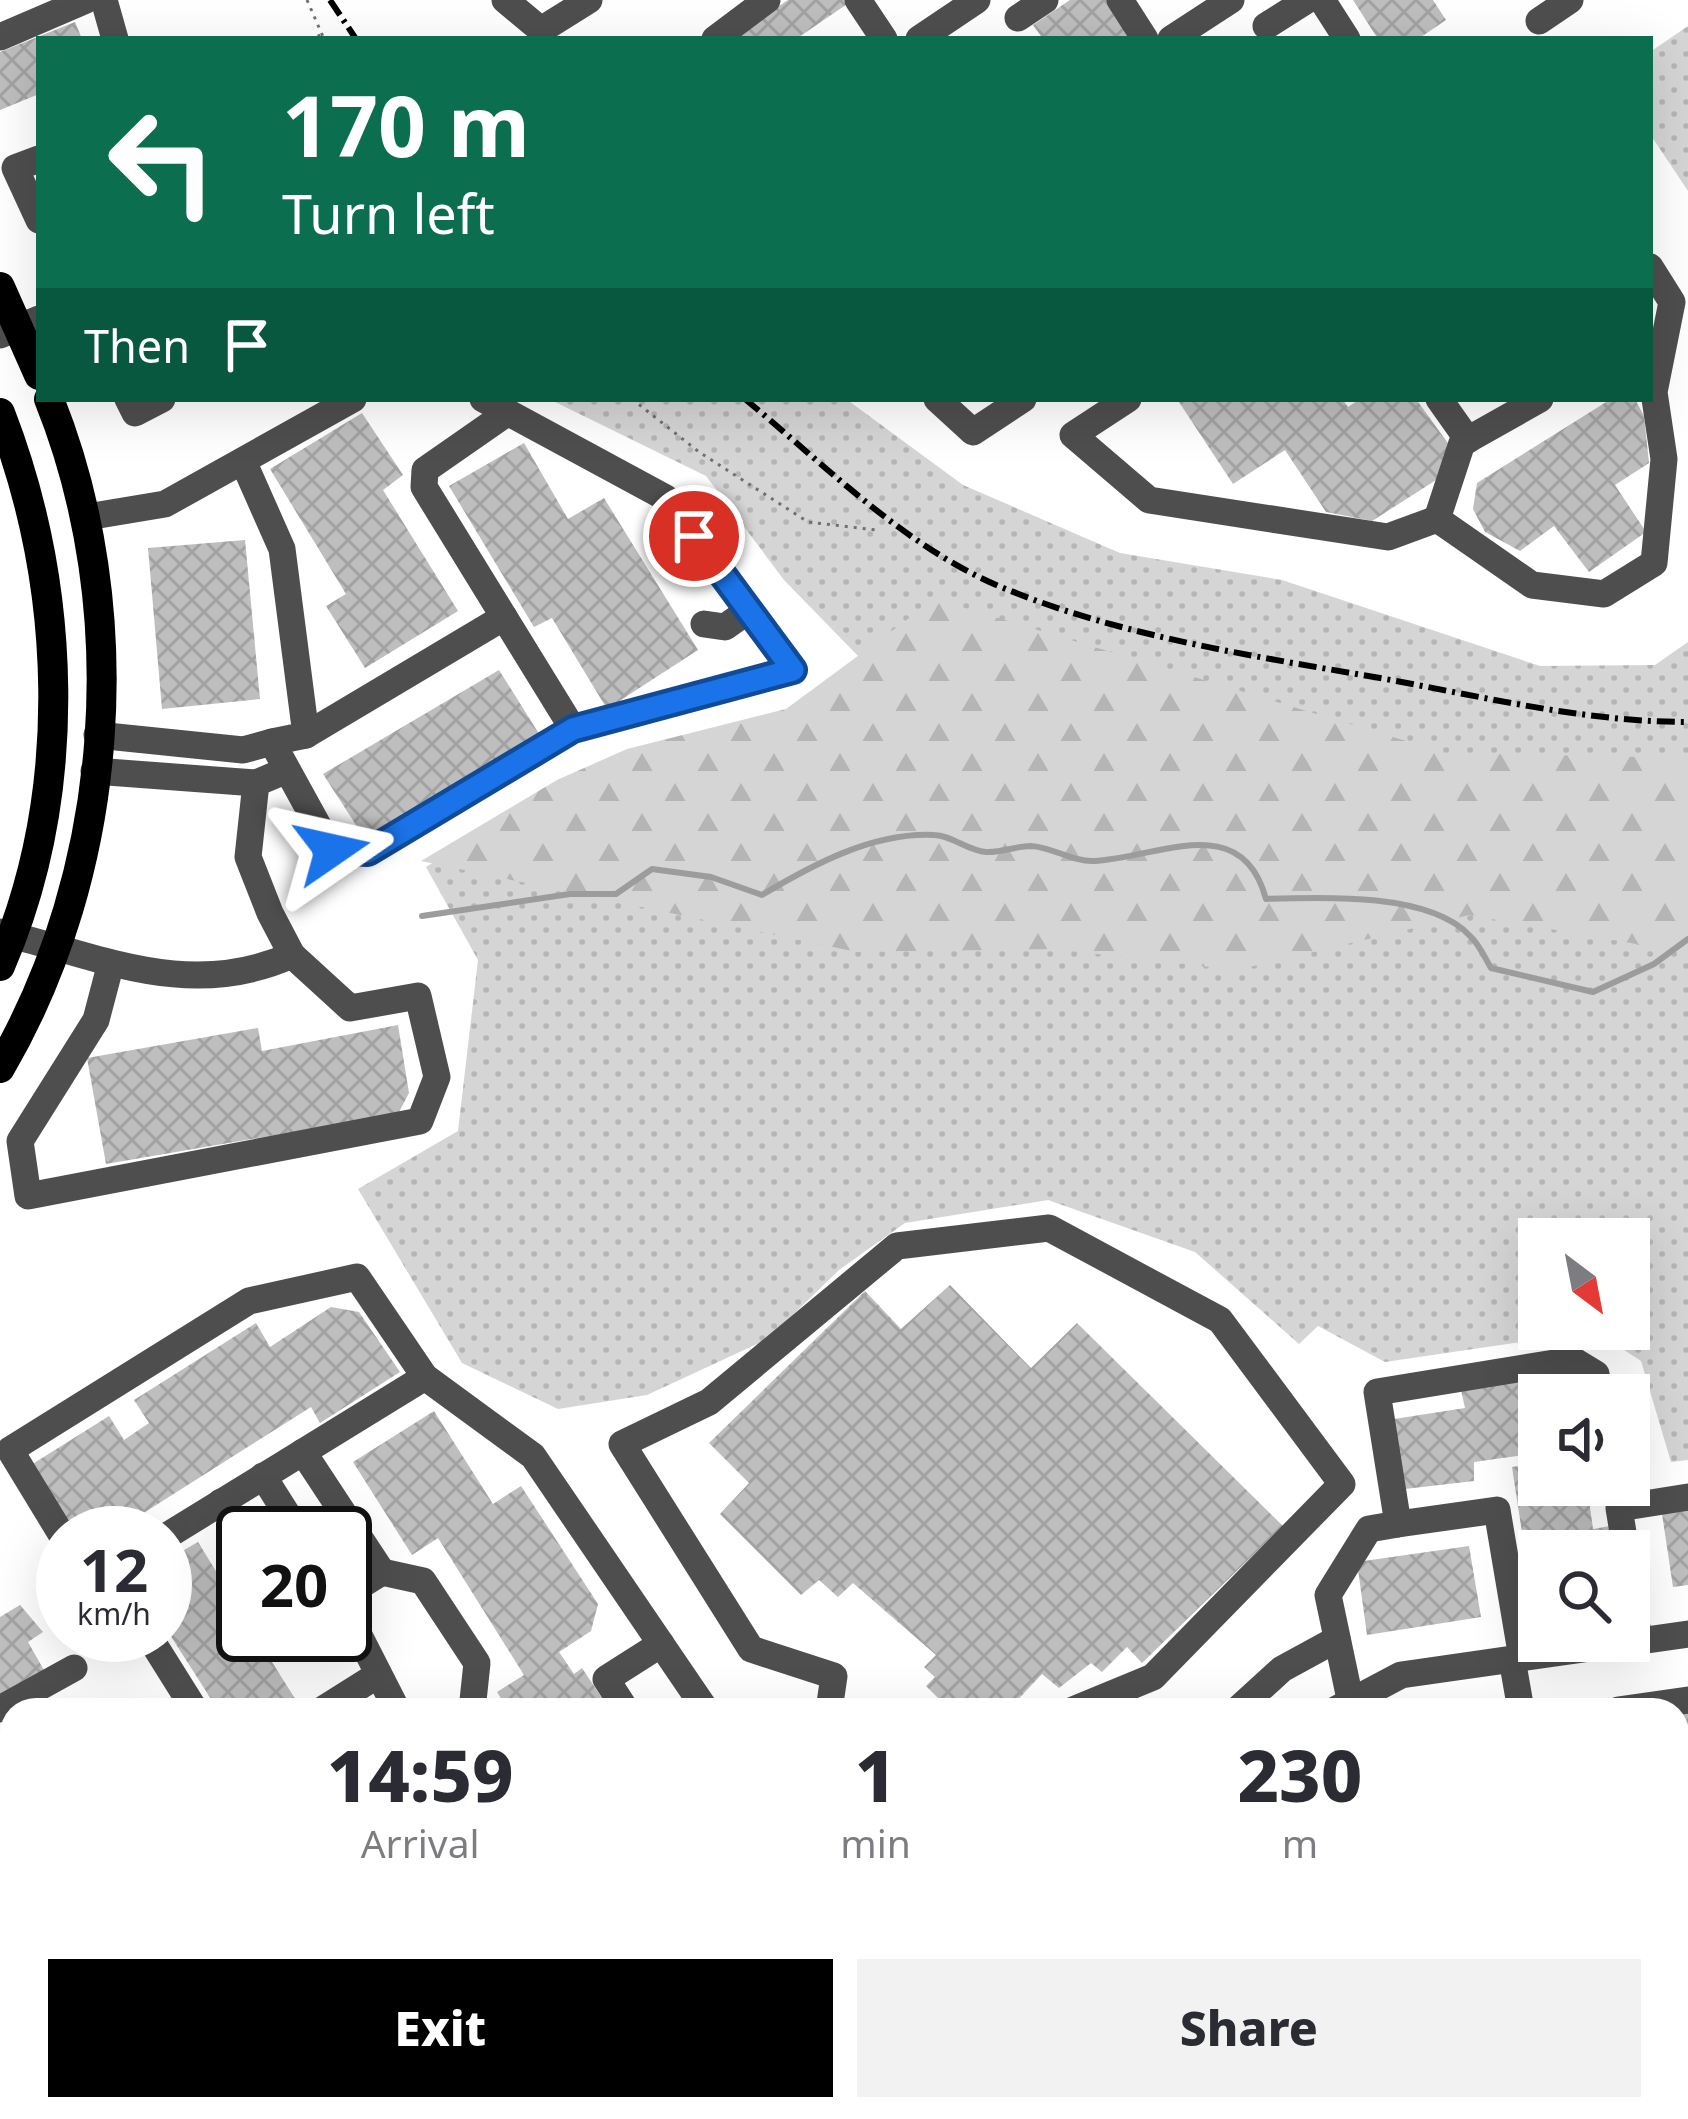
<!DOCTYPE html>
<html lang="en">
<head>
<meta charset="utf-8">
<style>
	body { margin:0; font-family:"Noto Sans",sans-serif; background:#f2f2f3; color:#2b2b33; height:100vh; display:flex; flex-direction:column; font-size:45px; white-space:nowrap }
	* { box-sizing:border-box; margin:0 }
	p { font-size:39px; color:#7c7c81 }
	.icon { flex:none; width:66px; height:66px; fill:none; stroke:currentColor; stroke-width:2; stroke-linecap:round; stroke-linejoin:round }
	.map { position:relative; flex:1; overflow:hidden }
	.sheet { position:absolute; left:0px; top:1698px; width:1689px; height:423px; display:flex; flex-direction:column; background:#fff; border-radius:36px 36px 0 0; box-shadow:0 12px 48px #0002 }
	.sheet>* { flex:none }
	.top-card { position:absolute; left:36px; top:36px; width:1617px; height:366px; border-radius:0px; box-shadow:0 12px 48px #0002; background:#0b6e4f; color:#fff; overflow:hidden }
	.needle { width:78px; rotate:148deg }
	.fabs { position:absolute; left:1518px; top:1218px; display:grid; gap:24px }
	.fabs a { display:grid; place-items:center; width:132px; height:132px; border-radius:0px; background:#fff; box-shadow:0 12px 48px #0002; font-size:60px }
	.speed { position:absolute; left:36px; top:1506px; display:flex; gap:24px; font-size:60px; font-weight:700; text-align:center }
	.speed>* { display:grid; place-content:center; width:156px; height:156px; border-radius:50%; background:#fff; box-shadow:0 12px 48px #0002; line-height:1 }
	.speed small { font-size:30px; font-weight:400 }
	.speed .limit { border:6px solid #111; border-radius:18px; background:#fff; color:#111 }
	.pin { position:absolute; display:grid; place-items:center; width:102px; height:102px; color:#fff; margin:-51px; border:6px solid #fff; border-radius:50%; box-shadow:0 3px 12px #0007 }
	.me { position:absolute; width:132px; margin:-66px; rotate:79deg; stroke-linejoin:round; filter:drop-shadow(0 0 9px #0008) }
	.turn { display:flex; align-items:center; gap:42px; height:252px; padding:0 48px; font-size:54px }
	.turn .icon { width:156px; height:156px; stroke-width:2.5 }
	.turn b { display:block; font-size:84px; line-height:102px }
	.then { display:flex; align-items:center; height:114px; padding:0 48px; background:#0003; gap:24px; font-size:45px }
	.eta { display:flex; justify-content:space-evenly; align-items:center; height:204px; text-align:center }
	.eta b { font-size:72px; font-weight:800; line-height:84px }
	.action { display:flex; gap:24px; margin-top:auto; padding:24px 48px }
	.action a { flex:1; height:138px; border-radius:0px; background:#000; color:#fff; font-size:48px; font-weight:800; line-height:138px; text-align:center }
	.action a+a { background:#f2f2f3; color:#2b2b33 }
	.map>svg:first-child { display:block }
	.grass { fill:url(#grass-dots); fill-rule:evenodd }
	.forest { fill:url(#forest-firs) }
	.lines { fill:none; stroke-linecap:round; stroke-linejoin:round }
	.stream { stroke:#9c9c9c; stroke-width:6 }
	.building { fill:url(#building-cross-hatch) }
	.path { stroke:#707070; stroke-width:3; stroke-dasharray:3 6; stroke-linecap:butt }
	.minor { stroke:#4e4e4e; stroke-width:27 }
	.major { stroke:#000; stroke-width:30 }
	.rail { stroke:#000; stroke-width:6; stroke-dasharray:18 6 3 6; stroke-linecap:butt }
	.route-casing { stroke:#114b97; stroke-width:30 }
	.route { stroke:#1a73e8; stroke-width:21 }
</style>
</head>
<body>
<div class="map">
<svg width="1688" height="2119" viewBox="0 0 1688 2119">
	<defs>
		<pattern id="grass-dots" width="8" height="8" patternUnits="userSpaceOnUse" patternTransform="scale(3)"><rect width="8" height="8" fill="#d5d5d5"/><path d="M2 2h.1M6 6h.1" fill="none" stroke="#b5b5b5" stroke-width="1.8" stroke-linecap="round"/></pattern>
		<pattern id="forest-firs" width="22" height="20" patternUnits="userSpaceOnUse" patternTransform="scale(3)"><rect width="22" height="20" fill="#d5d5d5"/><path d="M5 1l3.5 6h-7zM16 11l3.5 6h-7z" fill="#b5b5b5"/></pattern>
		<pattern id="building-cross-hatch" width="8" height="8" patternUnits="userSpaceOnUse" patternTransform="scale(3)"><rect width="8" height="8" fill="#bebebe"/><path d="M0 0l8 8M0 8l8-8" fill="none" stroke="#a2a2a2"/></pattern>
	</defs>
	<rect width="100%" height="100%" fill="#fff"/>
	<g class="grass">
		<path d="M1688,26V191L1650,134V52Z"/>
		<path d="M549,399H846L963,485L1120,553L1282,580L1540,666L1655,665L1688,642V1460L1671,1462L1641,1361L1595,1331L1385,1362L1318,1326L1299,1344L1195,1252L1048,1200L905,1223L839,1270L768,1339L647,1395L558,1409L462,1363L358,1189L458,1131L478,960L426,867L555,788L784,715L860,658L784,580L706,476ZM1539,1239H1629V1329H1539Z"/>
	</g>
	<path class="forest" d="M935,599L1446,753L1688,758V953L1469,915L1237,970L1054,949L857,952L421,861L557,780L627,749L786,709Z"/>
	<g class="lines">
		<path class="stream" d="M422,916L570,894H616L652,869L711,877L762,895C812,865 873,832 934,835C951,835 968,851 986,852C1001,853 1016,846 1031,846C1052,847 1073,862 1094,861C1157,858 1242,809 1266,899C1321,897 1430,892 1470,936C1479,944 1485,958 1491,968L1593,992L1654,964L1688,939"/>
	</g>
	<g class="building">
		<path d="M788,0H853L796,39H730Z"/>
		<path d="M1070,0H1107L1132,39H1043L1033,25Z"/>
		<path d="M1353,0H1433L1446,20L1418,39H1378Z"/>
		<path d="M75,22L82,39H39V94L0,110V52Z"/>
		<path d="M1177,399H1342L1348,407L1360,399H1416L1450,446L1447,473L1372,521L1326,512L1285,450L1233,484Z"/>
		<path d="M1611,399H1635L1644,416L1649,463L1615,485L1646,532L1589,572L1554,526L1520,551L1485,532L1473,509L1477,483Z"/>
		<path d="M362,413L403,475L383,490L458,611L365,668L326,606L346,594L270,469Z"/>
		<path d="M524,443L568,519L604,498L698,650L607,709L552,618L534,627L449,486Z"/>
		<path d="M245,540L260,699L162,709L148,548Z"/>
		<path d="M499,670L541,737L367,842L323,774Z"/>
		<path d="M398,1025L409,1093L398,1114L106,1164L87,1058L258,1028L262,1051Z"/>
		<path d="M950,1285L1031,1368L1077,1323L1283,1526L1142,1663L1127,1647L1102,1672L1091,1663L1059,1688L1042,1674L1008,1710H950L926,1686L935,1677L924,1667L936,1655L853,1583L838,1597L819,1580L801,1595L720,1514L749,1483L709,1443L865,1291L901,1329Z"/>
		<path d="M331,1307L359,1312L400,1372L320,1423L311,1407L112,1533H74L31,1465L109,1416L124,1440L149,1423L134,1400L256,1323L270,1347Z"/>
		<path d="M1533,1379L1539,1453L1474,1462V1481L1405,1489L1394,1419L1465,1408L1461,1390Z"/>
		<path d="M434,1411L493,1504L521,1486L598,1604L591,1631L559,1652L574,1674L582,1668L610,1710H508L497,1692L524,1675L438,1538L412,1555L353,1462Z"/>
		<path d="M1539,1463V1485H1587L1593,1529L1610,1526L1614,1551H1543L1541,1537L1523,1539L1512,1467Z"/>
		<path d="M1688,1510V1585L1673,1587L1662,1514Z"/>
		<path d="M198,1542L243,1615V1635H255L299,1705L290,1710H218L165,1627V1561Z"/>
		<path d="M1469,1546L1481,1617L1367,1635L1357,1562Z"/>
		<path d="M20,1605L43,1632L28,1642L45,1672L0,1697V1617Z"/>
		<path d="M1688,1708V1781L1677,1782V1710Z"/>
		<path d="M157,2109H226L228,2113L217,2119H163Z"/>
		<path d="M303,2109H372L378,2119H310Z"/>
		<path d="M442,2109H553L537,2119H448Z"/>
		<path d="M804,2109H1018L1015,2119H801Z"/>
		<path d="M1072,2109H1228L1225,2119H1069Z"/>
		<path d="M1395,2109H1567L1566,2119H1396Z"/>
	</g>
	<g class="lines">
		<g class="path">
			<path d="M307,0L324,39"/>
			<path d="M309,39L321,35"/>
			<path d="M632,399L699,452L808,522L876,530"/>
		</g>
		<g class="minor">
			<path d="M104,0L115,39"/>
			<path d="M505,0L541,30L589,0"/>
			<path d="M858,0L884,39"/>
			<path d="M1120,0L1145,39"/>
			<path d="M1322,0L1347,39"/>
			<path d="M1018,18L1045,0"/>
			<path d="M1539,21L1570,0"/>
			<path d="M1266,26L1307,0"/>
			<path d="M0,37L86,0"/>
			<path d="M715,39L767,0"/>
			<path d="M919,39L977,0"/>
			<path d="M1171,39L1231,0"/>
			<path d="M39,159L15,168L39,220"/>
			<path d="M0,335L39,319"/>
			<path d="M128,399L135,413L162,399"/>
			<path d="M483,399L666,498L793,670L573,729L424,487L425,470L504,415"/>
			<path d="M937,399L973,432L1023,399"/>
			<path d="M1128,399L1073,435L1149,500L1388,537L1437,519L1532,585L1604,594L1654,563L1664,459L1654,392L1672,302L1650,267"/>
			<path d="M1439,399L1468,440"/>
			<path d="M243,461L282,549L306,735L272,742L332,851L368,852L573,729"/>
			<path d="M87,517L165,504L353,399"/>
			<path d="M1437,519L1462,443L1540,399"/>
			<path d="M704,624L725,627L749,610"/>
			<path d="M97,735L243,750L272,742"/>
			<path d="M306,735L504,617"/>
			<path d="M94,771L256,783"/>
			<path d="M0,932C101,957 190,1001 292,955"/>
			<path d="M111,963L96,1020L20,1141L28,1196L420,1121L437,1077L418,996L350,1008L292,955L270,913L248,857L256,783L287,770"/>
			<path d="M1557,1362L1562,1395"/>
			<path d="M303,1452L382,1572L345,1595"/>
			<path d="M263,1476L299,1533"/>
			<path d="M221,1502L243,1538"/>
			<path d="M63,1537L10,1450L249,1301L357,1277L425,1377L533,1456L706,1710"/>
			<path d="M165,1537L425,1377"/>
			<path d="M1626,1551L1619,1508L1688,1497"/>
			<path d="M382,1572L423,1581L477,1663L472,1710"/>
			<path d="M1629,1573L1639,1641"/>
			<path d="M345,1608L397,1710"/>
			<path d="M148,1635L195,1710"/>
			<path d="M1522,1658L1497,1510L1398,1524L1377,1392L1573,1360L1596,1374L1600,1395"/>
			<path d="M1512,1659L1521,1710"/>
			<path d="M1350,1699L1328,1595L1369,1529L1398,1524"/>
			<path d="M0,1709L74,1668"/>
			<path d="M322,1710L376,1676"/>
			<path d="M626,1710L606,1679L661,1644"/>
			<path d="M829,1710L834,1676L751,1649L622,1444L709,1402L897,1246L1049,1228L1220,1320L1342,1484L1153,1677L1073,1710"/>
			<path d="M1237,1710L1282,1669L1337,1639"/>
			<path d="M1335,1710L1401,1675L1688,1634"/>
			<path d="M1618,1710L1688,1700"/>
			<path d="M1677,1801H1688"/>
			<path d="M0,1831L9,1843L0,1849"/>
			<path d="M0,1933L12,1943"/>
			<path d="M1677,2058L1685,1953"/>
			<path d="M145,2109L151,2119"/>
			<path d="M272,2109L278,2119"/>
			<path d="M402,2109L409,2119"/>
			<path d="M645,2109L652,2119"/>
			<path d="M765,2109L770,2119"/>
			<path d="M1673,2109L1675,2119"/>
			<path d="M1368,2119L1372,2109"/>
			<path d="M1612,2119L1613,2109"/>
		</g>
		<g class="major">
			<path d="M0,287L39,375"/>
			<path d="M0,413C67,586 75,793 0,966"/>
			<path d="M0,1068C115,871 134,610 49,399"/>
			<path d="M1677,1951L1688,1954"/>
			<path d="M610,2119L623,2109"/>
		</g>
		<g class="rail">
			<path d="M330,0L356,39"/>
			<path d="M745,399C825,465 905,547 1001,587C1124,638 1261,657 1391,680C1488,698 1588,722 1688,722"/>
		</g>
	</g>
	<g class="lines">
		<g class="route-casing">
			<path id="route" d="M332,850L368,852L573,729L793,670L694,536"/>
		</g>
		<use href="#route" class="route"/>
	</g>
</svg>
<div class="fabs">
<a><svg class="needle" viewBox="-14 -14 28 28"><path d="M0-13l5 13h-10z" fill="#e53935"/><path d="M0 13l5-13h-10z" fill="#7c7c81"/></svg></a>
<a><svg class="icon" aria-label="sound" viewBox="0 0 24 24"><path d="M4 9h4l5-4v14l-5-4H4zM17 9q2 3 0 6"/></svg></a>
<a><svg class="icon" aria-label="search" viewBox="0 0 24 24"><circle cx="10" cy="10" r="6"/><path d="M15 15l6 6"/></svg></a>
</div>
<div class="speed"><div>12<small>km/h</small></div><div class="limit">20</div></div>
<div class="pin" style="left:694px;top:536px;background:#d93025"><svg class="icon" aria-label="arrive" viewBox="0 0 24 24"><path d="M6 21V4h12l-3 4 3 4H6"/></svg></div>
<svg class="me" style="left:332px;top:850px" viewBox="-20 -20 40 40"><path d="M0-17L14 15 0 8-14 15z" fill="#1a73e8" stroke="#fff" stroke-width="4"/></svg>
<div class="top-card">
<div class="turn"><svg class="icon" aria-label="left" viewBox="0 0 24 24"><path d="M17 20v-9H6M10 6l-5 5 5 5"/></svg><div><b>170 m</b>Turn left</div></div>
<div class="then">Then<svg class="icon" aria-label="arrive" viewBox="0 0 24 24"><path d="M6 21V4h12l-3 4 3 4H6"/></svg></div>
</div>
<section class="sheet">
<div class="eta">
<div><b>14:59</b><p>Arrival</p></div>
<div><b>1</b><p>min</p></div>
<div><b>230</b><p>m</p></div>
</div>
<div class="action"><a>Exit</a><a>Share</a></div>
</section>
</div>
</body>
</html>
